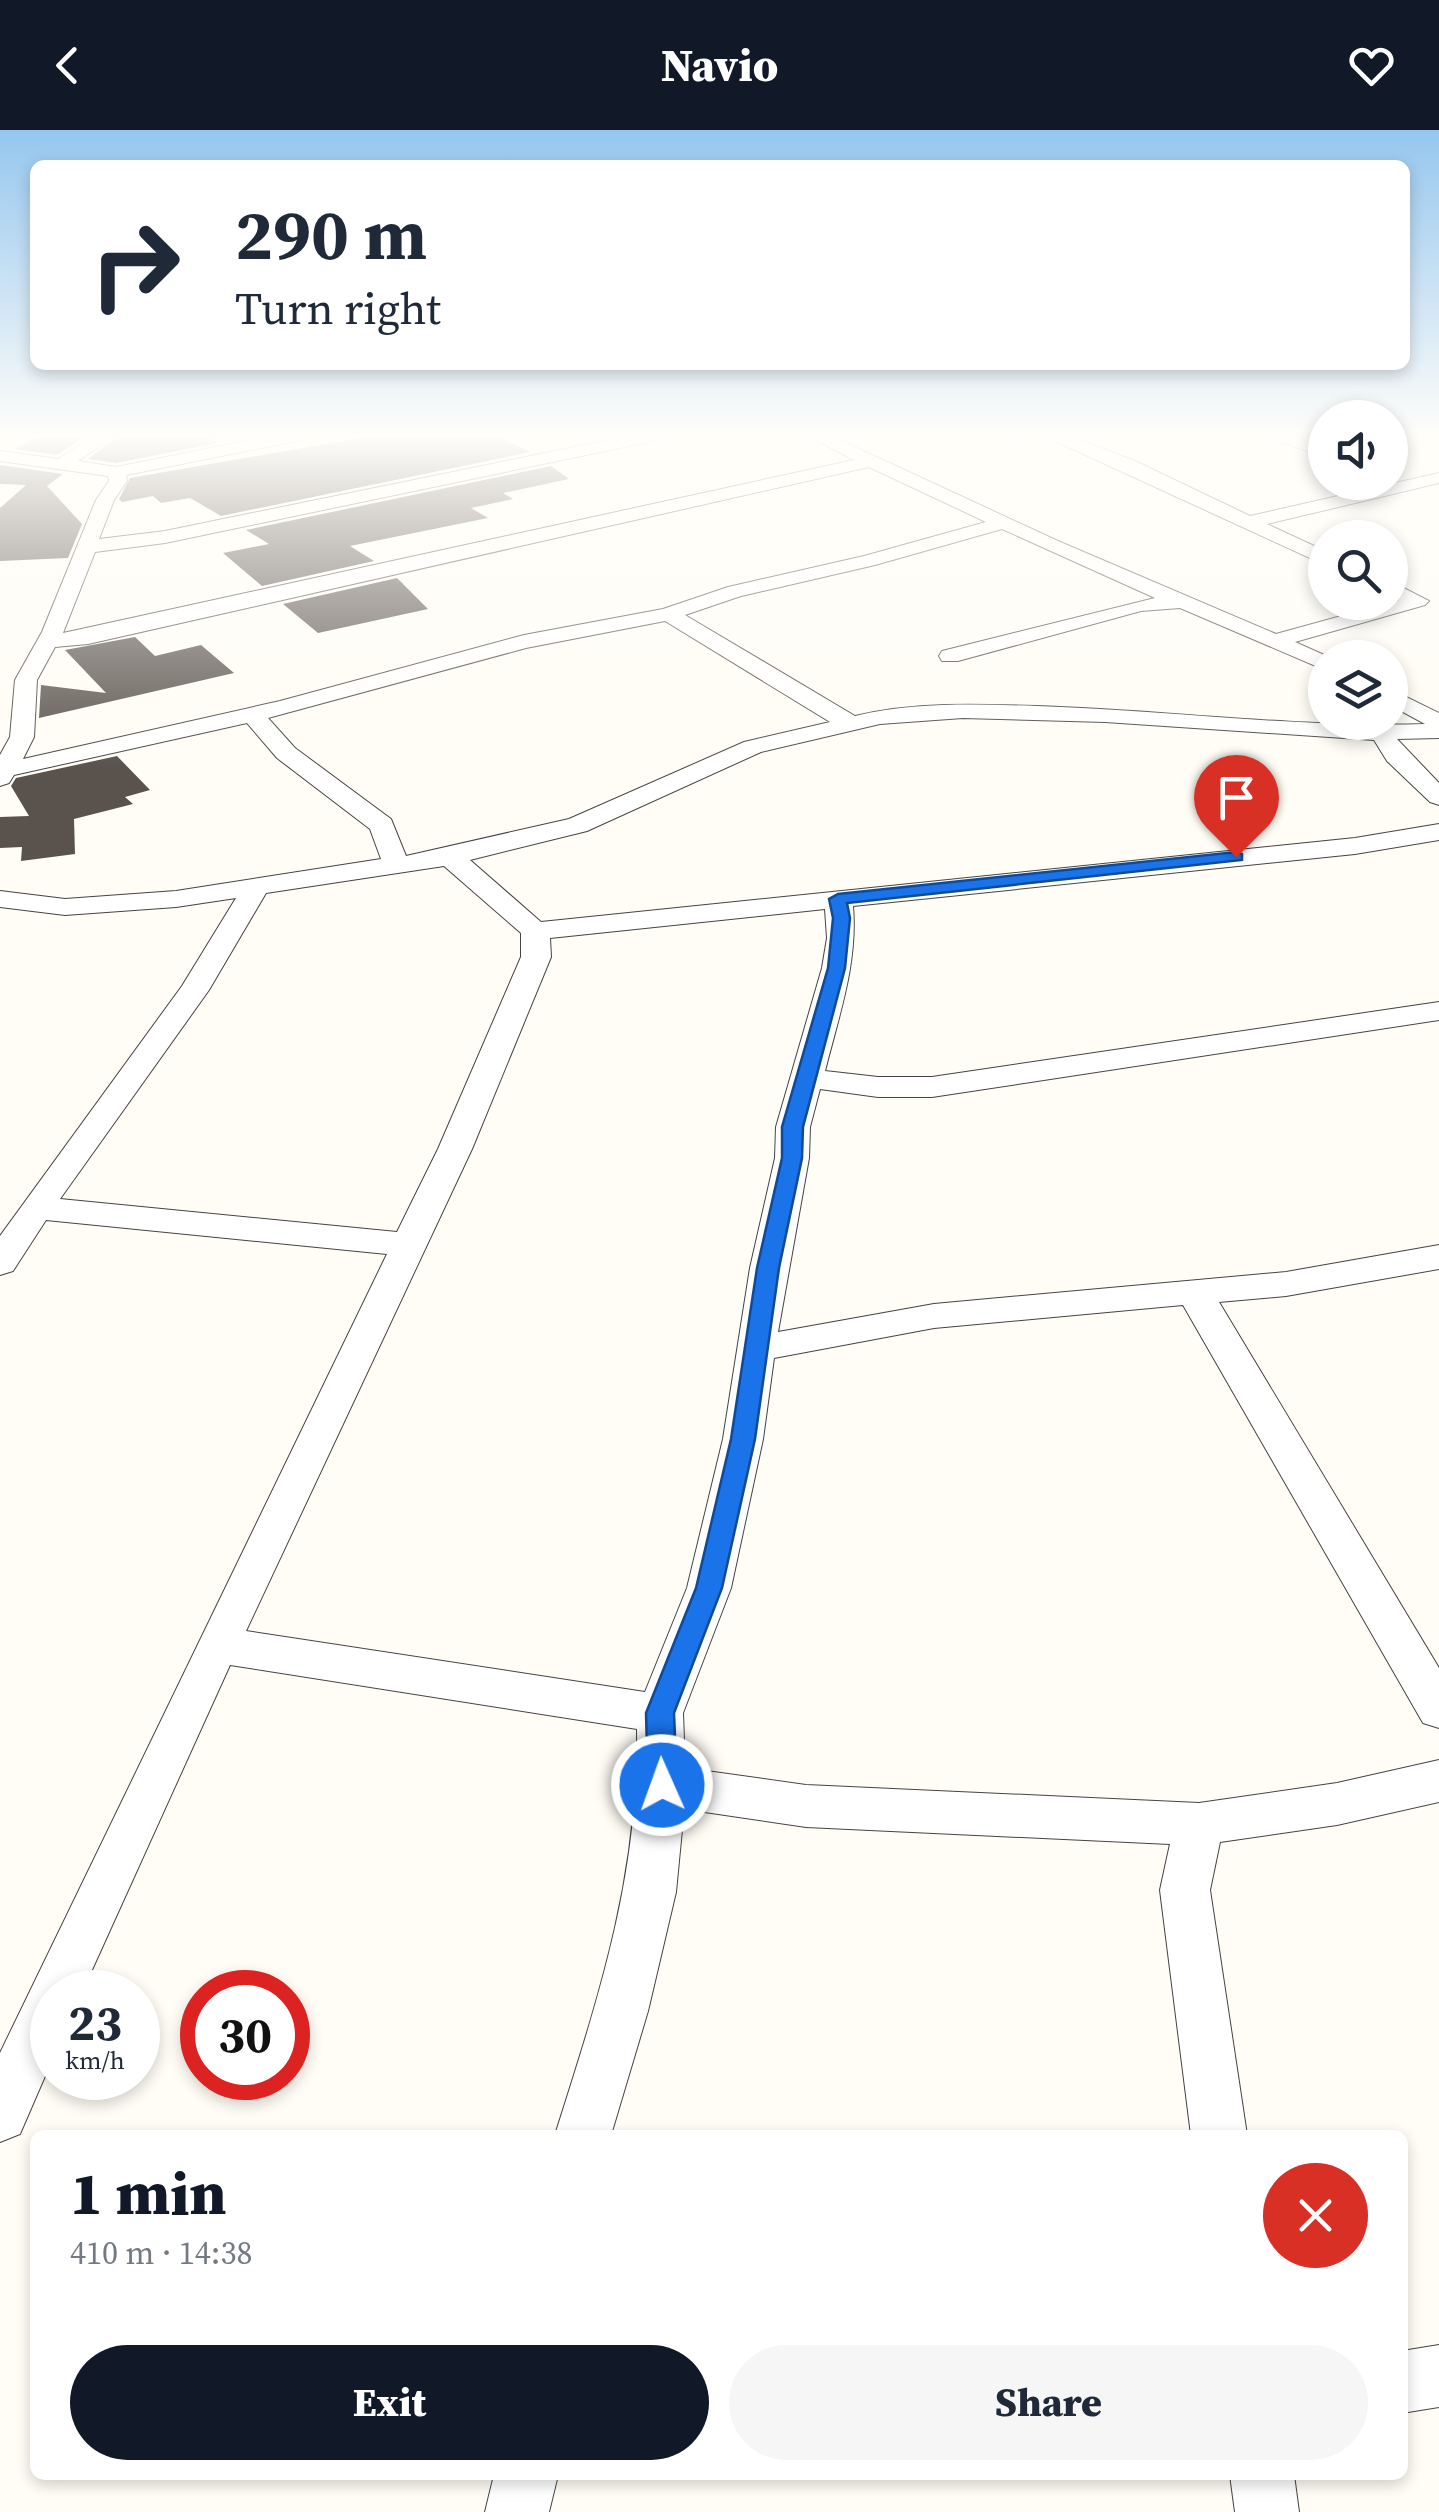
<!DOCTYPE html>
<html lang="en">
<head>
<meta charset="utf-8">
<style>
	body { margin:0; font-family:"Source Serif 4",serif; background:#f6f6f7; color:#1f2937; height:100vh; display:flex; flex-direction:column; font-size:38px; white-space:nowrap }
	* { box-sizing:border-box; margin:0 }
	p { font-size:32px; color:#747a83 }
	.icon { flex:none; width:55px; height:55px; fill:none; stroke:currentColor; stroke-width:2; stroke-linecap:round; stroke-linejoin:round }
	.map { position:relative; flex:1; overflow:hidden }
	.panel { position:absolute; left:30px; top:2000px; width:1378px; height:350px; display:flex; flex-direction:column; background:#fff; border-radius:15px; box-shadow:0 5px 15px #0003 }
	.panel>* { flex:none }
	.top-card { position:absolute; left:30px; top:30px; width:1380px; height:210px; border-radius:15px; box-shadow:0 5px 15px #0003; background:#fff; color:#1f2937; overflow:hidden }
	.buttons { position:absolute; left:1308px; top:270px; display:grid; gap:20px }
	.buttons a { display:grid; place-items:center; width:100px; height:100px; border-radius:50%; background:#fff; box-shadow:0 5px 15px #0003; font-size:50px }
	.speed { position:absolute; left:30px; top:1840px; display:flex; gap:20px; font-size:50px; font-weight:700; text-align:center }
	.speed>* { display:grid; place-content:center; width:130px; height:130px; border-radius:50%; background:#fff; box-shadow:0 5px 15px #0003; line-height:1 }
	.speed small { font-size:25px; font-weight:400 }
	.speed .limit { border:15px solid #d22; background:#fff; color:#111 }
	.pin { position:absolute; display:grid; place-items:center; width:85px; height:85px; color:#fff; margin:-102px -42px; border-radius:50% 50% 50% 0; rotate:-45deg; box-shadow:0 0 10px #0007 }
	.pin .icon { rotate:45deg }
	.me { position:absolute; width:110px; margin:-55px; rotate:358deg; stroke-linejoin:round; filter:drop-shadow(0 0 8px #0008) }
	.turn { display:flex; align-items:center; gap:35px; height:210px; padding:0 40px; font-size:45px }
	.turn .icon { width:130px; height:130px; stroke-width:2.5 }
	.turn b { display:block; font-size:70px; line-height:85px }
	.round { display:grid; place-items:center; flex:none; width:105px; height:105px; border-radius:52px; background:#f6f6f7 }
	.head { display:flex; align-items:center; justify-content:space-between; height:170px; padding:0 40px }
	h1 { font-size:60px; font-weight:800; line-height:75px; color:#111827 }
	.action { display:flex; gap:20px; margin-top:auto; padding:20px 40px }
	.action a { flex:1; height:115px; border-radius:60px; background:#111827; color:#fff; font-size:40px; font-weight:800; line-height:115px; text-align:center }
	.action a+a { background:#f6f6f7; color:#1f2937 }
	header { display:flex; justify-content:space-between; align-items:center; height:130px; padding:0 40px; background:#111827; color:#fff; font-size:45px; font-weight:800 }
	.map>svg:first-child { display:block }
	.building { fill:#5a524d }
	.lines { fill:none; stroke-linecap:round; stroke-linejoin:round }
	.minor-casing { stroke:#444; stroke-width:2 }
	.minor { fill:#fff; fill-rule:evenodd }
	.route { fill:#1a73e8; stroke:#114b97; stroke-width:2.5 }
</style>
</head>
<body>
<header><svg class="icon" aria-label="back" viewBox="0 0 24 24"><path d="M15 5l-7 7 7 7"/></svg>Navio<svg class="icon" aria-label="heart" viewBox="0 0 24 24"><path d="M12 20l-8-8c-3-5 5-10 8-4 3-6 11-1 8 4z"/></svg></header>
<div class="map">
<svg width="1439" height="2382" viewBox="0 0 1439 2382">
	<rect width="100%" height="100%" fill="#fffdf5"/>
	<g class="building">
		<path d="M40,305H41L83,308L57,325L15,319Z"/>
		<path d="M120,305H207L218,313L116,333L88,329Z"/>
		<path d="M377,305H497L530,322L221,386L190,368L161,373L153,366L122,372L119,369L130,348Z"/>
		<path d="M0,335L63,344L47,356L82,394L68,428L0,431V378L26,355L0,354Z"/>
		<path d="M551,336L569,349L503,363L513,369L471,378L488,388L350,416L374,431L262,456L223,423L269,414L246,400Z"/>
		<path d="M397,448L428,479L318,503L283,474Z"/>
		<path d="M135,507L155,526L201,515L234,543L39,588L41,555L106,563L65,520Z"/>
		<path d="M117,626L150,660L125,667L133,674L74,689L75,724L21,731L22,717L0,718V687L29,686L11,656L16,648Z"/>
	</g>
	<g class="lines">
		<g class="minor-casing">
			<g id="minor">
				<path d="M95,305H116L78,331L116,337L276,305H311L302,310L126,345L127,351L114,370L99,409L165,401L633,305H667L658,310L165,413L95,422L63,503L854,330L806,305H829L1058,411L1276,504L1399,470L1390,465V451L1429,471L1425,475L1295,512L1331,528H1325V540L1180,478L1141,481L958,531H942L939,526L942,521L1155,468L1002,399L875,435L741,466L685,485L855,586C914,572 976,574 1037,576C1166,580 1296,598 1425,594L1390,575V559L1439,583V608L1397,609L1439,653V675L1430,672L1387,631L1374,610L1105,592L963,588L880,594L761,622L587,701L470,730L541,792L1355,708L1439,694V710L1355,724L853,776C858,833 839,885 825,941L878,947H932L1439,872V890L932,967H878L820,959L810,997L809,1028L778,1202L934,1174L1286,1142L1439,1115V1139L1286,1166L1219,1172L1439,1538V1598L1423,1593L1183,1175L934,1198L774,1228L763,1309L731,1458L683,1583L685,1638L806,1655L1199,1673L1337,1653L1439,1630V1672L1337,1695L1220,1712L1210,1760L1247,2005H1191L1160,1760L1170,1714L806,1697L684,1679L676,1762L648,1881L611,2005H555C599,1866 639,1747 637,1599L230,1535L82,1862H52V1930L20,2004L0,2012V1923L387,1124L46,1090L13,1141L0,1145V1106L182,856L236,768L176,777L65,785L0,777V761L65,769L176,761L381,729L370,699L277,628L247,593L14,645L9,653L0,656V625L10,607L15,550L42,502L96,370L109,351L108,346L0,331V321L58,329ZM869,337L986,392L864,426L728,457L663,479L524,505L280,571L23,629L34,607L37,550L55,517L88,514ZM665,491L830,592L744,612L569,689L406,726L391,689L295,618L268,588L526,518ZM444,736L521,803V827L438,1019L397,1102L60,1069L209,860L266,763ZM825,779L827,808L822,838L776,997L775,1028L750,1138L723,1309L687,1458L645,1562L246,1501L472,1019L551,827L550,808Z"/>
				<path d="M1042,305H1066L1135,331L1250,386L1439,343V353L1267,394L1325,421V435Z"/>
				<path d="M1264,305H1289L1325,317V328Z"/>
				<path d="M1439,2215V2277L1402,2283V2221Z"/>
				<path d="M494,2345H558L549,2382H485Z"/>
				<path d="M1230,2345H1294L1299,2382H1235Z"/>
			</g>
		</g>
		<use href="#minor" class="minor"/>
	</g>
	<linearGradient id="sky" x2="0" y2="1"><stop stop-color="#95c6ee"/><stop offset="0.48" stop-color="#fffefa"/><stop offset="1" stop-color="#fffefa" stop-opacity="0"/></linearGradient>
	<rect width="1439" height="638" fill="url(#sky)"/>
	<path class="route" d="M1236,722L1242,724V730L847,773L850,788L845,838L803,997L802,1028L779,1138L755,1309L722,1458L674,1583L677,1655L673,1664L662,1668L652,1664L648,1655L646,1583L696,1458L731,1309L757,1138L782,1028V997L828,838L833,788L829,769L838,764Z"/>
</svg>
<div class="buttons">
<a><svg class="icon" aria-label="sound" viewBox="0 0 24 24"><path d="M4 9h4l5-4v14l-5-4H4zM17 9q2 3 0 6"/></svg></a>
<a><svg class="icon" aria-label="search" viewBox="0 0 24 24"><circle cx="10" cy="10" r="6"/><path d="M15 15l6 6"/></svg></a>
<a><svg class="icon" aria-label="layers" viewBox="0 0 24 24"><path d="M12 4l9 5-9 5-9-5zM3 14l9 5 9-5"/></svg></a>
</div>
<div class="speed"><div>23<small>km/h</small></div><div class="limit">30</div></div>
<div class="pin" style="left:1236px;top:727px;background:#d93025"><svg class="icon" aria-label="arrive" viewBox="0 0 24 24"><path d="M6 21V4h12l-3 4 3 4H6"/></svg></div>
<svg class="me" style="left:662px;top:1655px" viewBox="-20 -20 40 40"><circle r="17" fill="#1a73e8" stroke="#fff" stroke-width="3"/><path d="M0-11L8 9 0 5-8 9z" fill="#fff"/></svg>
<div class="top-card">
<div class="turn"><svg class="icon" aria-label="right" viewBox="0 0 24 24"><path d="M7 20v-9h11M14 6l5 5-5 5"/></svg><div><b>290 m</b>Turn right</div></div>
</div>
<section class="panel">
<div class="head"><div><h1>1 min</h1><p>410 m · 14:38</p></div><a class="round" style="background:#d93025;color:#fff"><svg class="icon" aria-label="close" viewBox="0 0 24 24"><path d="M6 6l12 12M18 6L6 18"/></svg></a></div>
<div class="action"><a>Exit</a><a>Share</a></div>
</section>
</div>
</body>
</html>
